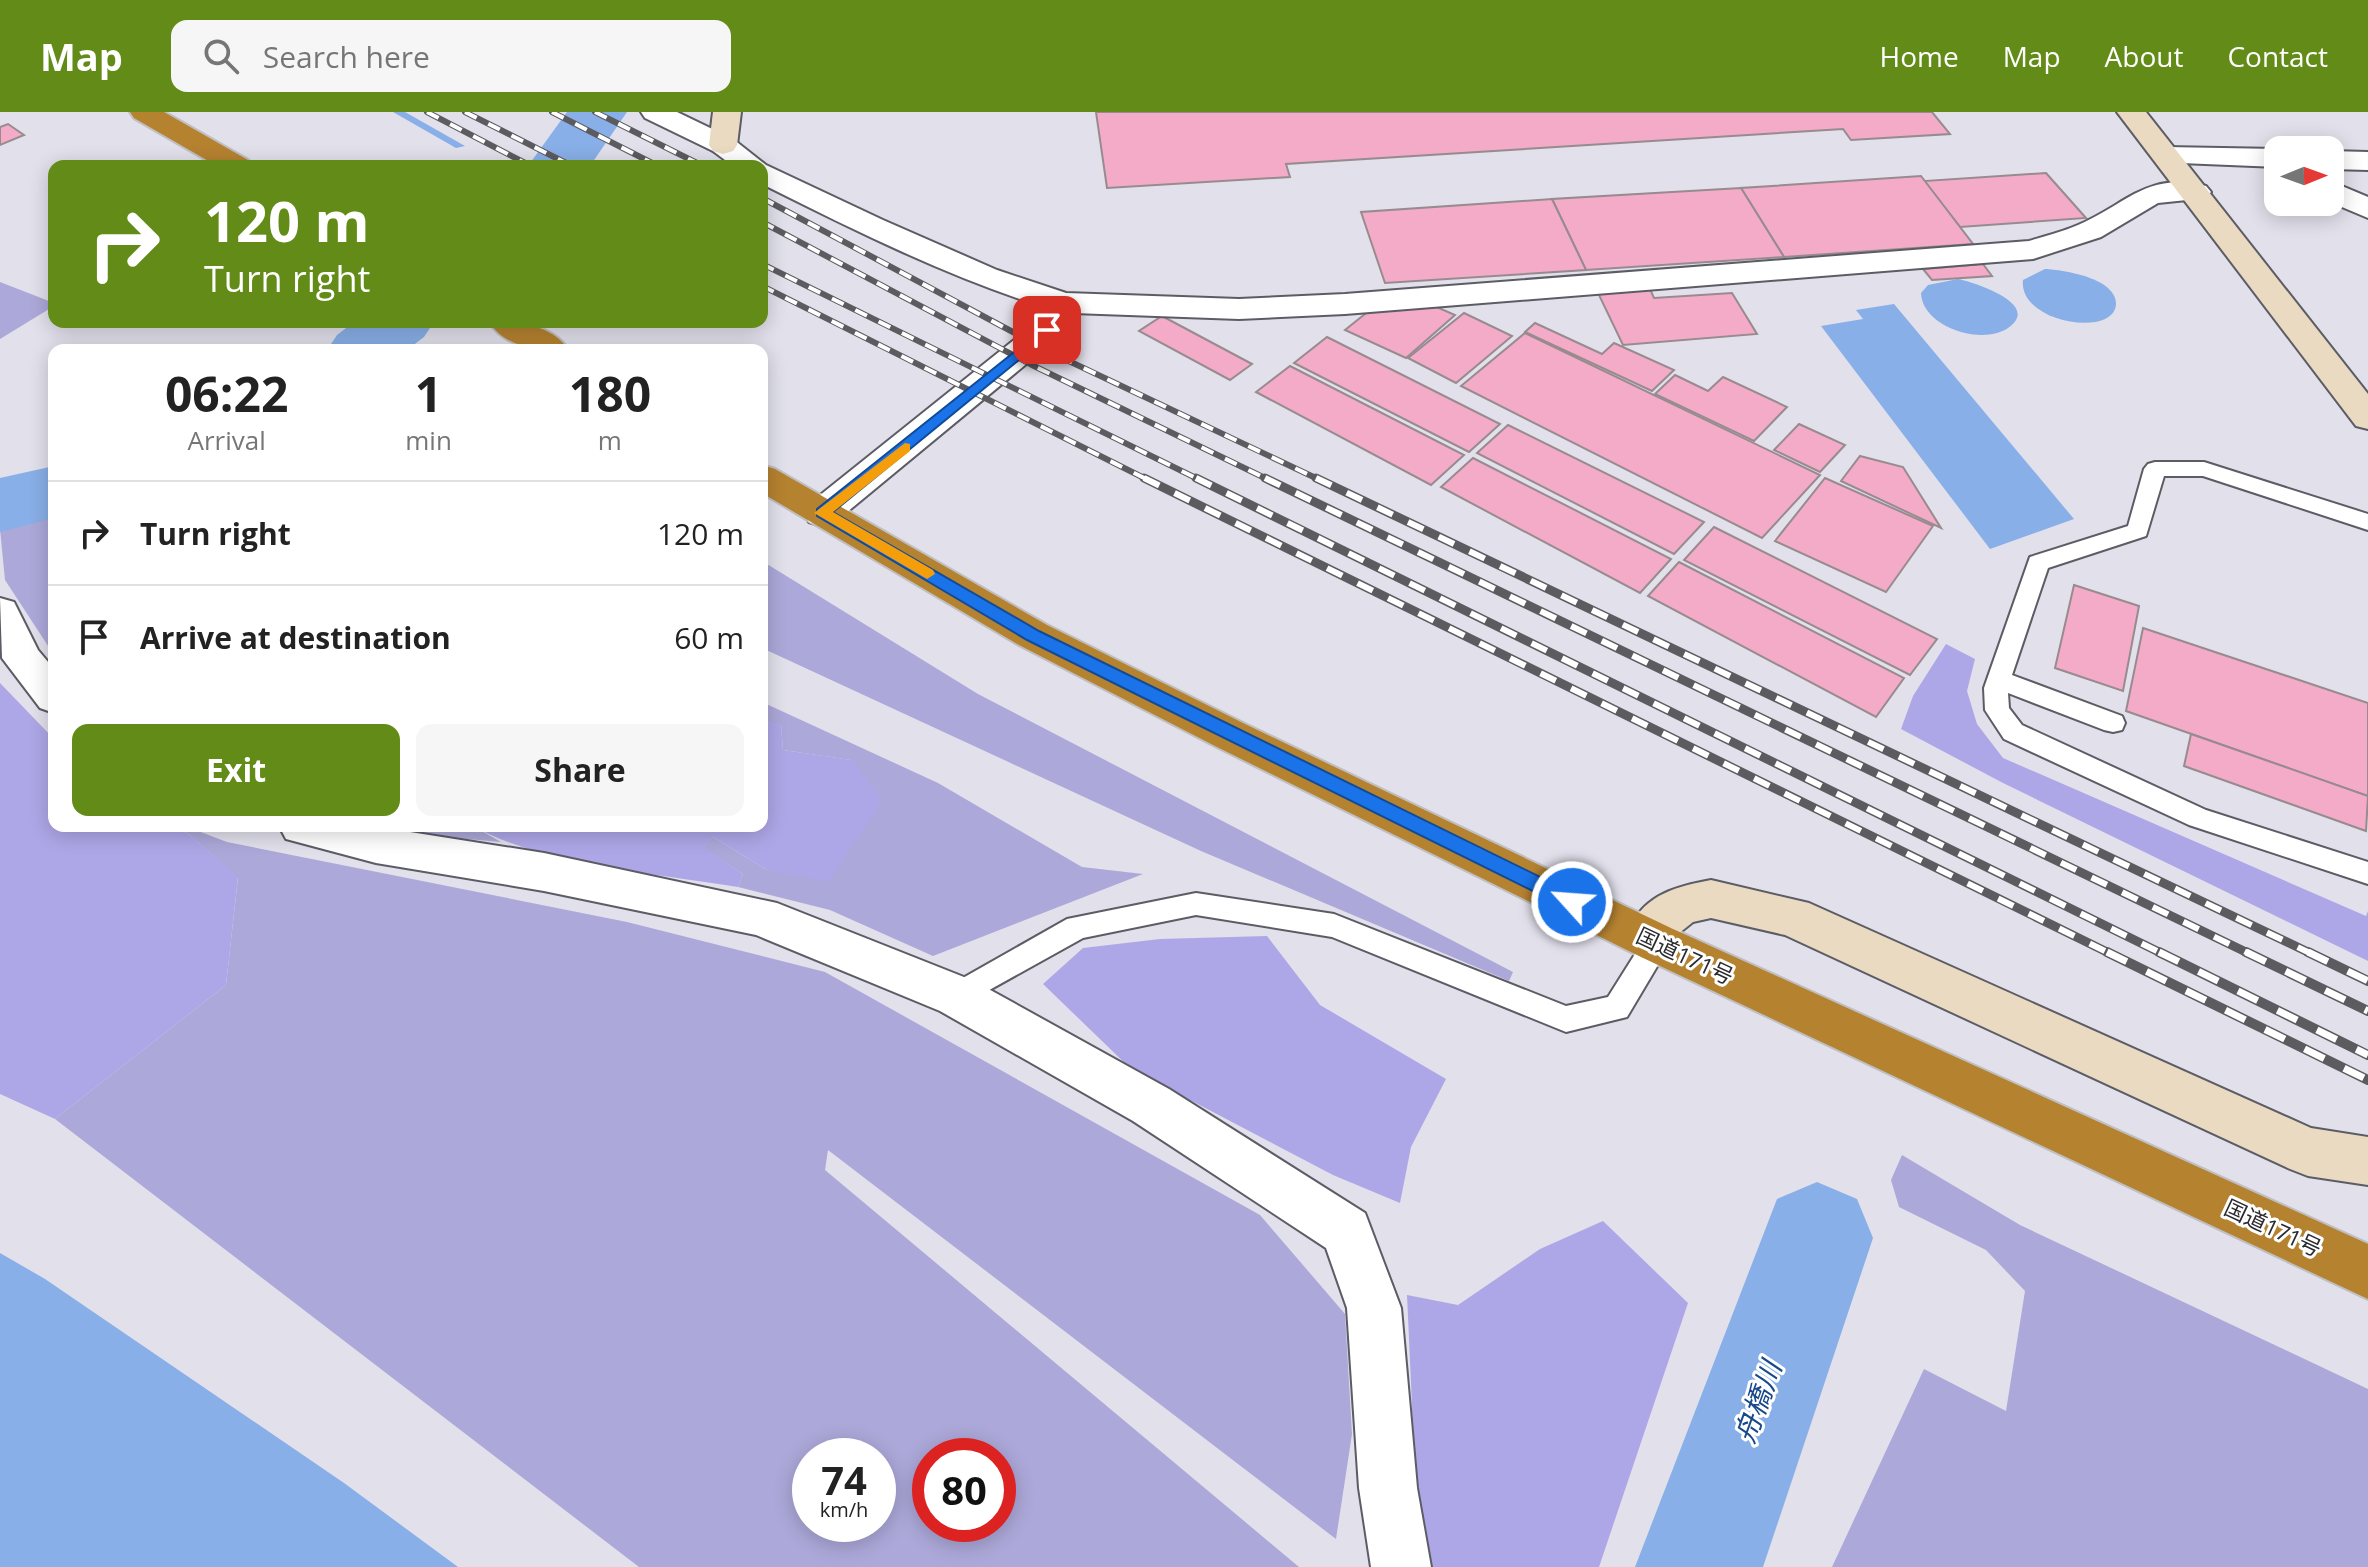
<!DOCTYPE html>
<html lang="en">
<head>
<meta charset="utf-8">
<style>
	body { margin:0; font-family:"Open Sans","Noto Sans JP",sans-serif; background:#f6f6f6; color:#222; height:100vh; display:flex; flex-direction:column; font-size:30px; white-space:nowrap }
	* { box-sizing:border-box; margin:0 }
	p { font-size:26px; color:#767676 }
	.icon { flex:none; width:44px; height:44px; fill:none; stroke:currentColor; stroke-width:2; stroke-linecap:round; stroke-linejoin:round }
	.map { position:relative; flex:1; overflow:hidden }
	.sheet { position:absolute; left:48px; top:232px; width:720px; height:488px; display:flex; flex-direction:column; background:#fff; border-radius:16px; box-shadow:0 4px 20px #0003 }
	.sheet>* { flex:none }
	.banner { position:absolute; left:48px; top:48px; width:720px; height:168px; border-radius:16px; box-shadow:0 4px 20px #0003; background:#638b17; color:#fff; overflow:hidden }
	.needle { width:52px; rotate:89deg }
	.tools { position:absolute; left:2264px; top:24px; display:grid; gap:16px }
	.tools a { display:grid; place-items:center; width:80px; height:80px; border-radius:16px; background:#fff; box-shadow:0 4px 20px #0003; font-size:40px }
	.speed { position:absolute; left:792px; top:1326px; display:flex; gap:16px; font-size:40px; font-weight:700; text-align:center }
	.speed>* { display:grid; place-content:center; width:104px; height:104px; border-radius:50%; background:#fff; box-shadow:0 4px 20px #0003; line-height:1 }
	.speed small { font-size:20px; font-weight:400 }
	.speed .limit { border:12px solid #d22; background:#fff; color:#111 }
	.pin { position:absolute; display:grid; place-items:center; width:68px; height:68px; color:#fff; margin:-34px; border-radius:16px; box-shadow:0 4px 12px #0006 }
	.me { position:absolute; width:88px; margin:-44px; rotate:296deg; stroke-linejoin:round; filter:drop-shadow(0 0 6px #0008) }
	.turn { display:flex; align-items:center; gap:28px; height:168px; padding:0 24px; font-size:36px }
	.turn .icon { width:104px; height:104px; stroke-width:2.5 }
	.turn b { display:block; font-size:56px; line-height:68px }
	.eta { display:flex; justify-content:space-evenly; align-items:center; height:136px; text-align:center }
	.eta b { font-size:48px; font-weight:700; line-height:56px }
	.action { display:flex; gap:16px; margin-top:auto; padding:16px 24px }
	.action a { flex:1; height:92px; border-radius:16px; background:#638b17; color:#fff; font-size:32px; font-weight:700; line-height:92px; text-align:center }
	.action a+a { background:#f6f6f6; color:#222 }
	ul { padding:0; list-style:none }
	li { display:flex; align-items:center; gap:24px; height:104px; padding:0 24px; border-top:2px solid #e0e0e0 }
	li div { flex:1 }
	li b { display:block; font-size:30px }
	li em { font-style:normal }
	header { display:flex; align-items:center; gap:48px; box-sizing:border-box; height:112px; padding:0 40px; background:#638b17; color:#fff }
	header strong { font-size:38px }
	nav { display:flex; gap:44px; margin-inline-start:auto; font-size:28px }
	.search { width:560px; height:72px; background:#f6f6f6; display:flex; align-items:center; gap:20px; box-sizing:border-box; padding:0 28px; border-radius:16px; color:#767676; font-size:30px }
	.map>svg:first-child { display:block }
	.green { fill:#aca8d9; fill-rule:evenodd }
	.forest { fill:#aea7e7 }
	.water { fill:#88afe7 }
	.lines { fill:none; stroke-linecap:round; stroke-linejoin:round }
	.stream { fill:#88afe7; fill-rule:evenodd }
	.river { fill:#88afe7; fill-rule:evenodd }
	.building { fill:#f4abc7; stroke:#978b8f; stroke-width:2 }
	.lane-casing { stroke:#5c5c65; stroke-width:4 }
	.street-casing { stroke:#5c5c65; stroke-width:4 }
	.secondary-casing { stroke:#5c5c65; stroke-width:4 }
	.highway-casing { stroke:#bfbfc1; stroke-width:4 }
	.lane { fill:#fff; fill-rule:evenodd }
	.street { fill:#fff; fill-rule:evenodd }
	.secondary { fill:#e9dac1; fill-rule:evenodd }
	.highway { fill:#b58230; fill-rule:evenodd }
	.rail-far2-casing { stroke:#5b5b60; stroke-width:6 }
	.rail-far1-casing { stroke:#5b5b60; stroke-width:9 }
	.rail-casing { stroke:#5b5b60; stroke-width:10 }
	.rail-far2 { stroke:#fff; stroke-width:4; stroke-dasharray:13; stroke-linecap:butt }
	.rail-far1 { stroke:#fff; stroke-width:6; stroke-dasharray:17; stroke-linecap:butt }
	.rail { stroke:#fff; stroke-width:7; stroke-dasharray:22; stroke-linecap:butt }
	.route { fill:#1a73e8; stroke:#114b97; stroke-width:2 }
	.slow { fill:#f59e0b }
	.labels { text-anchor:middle; stroke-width:6; stroke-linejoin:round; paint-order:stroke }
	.street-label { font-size:22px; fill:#2b2b2f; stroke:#fff }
	.near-water-label { font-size:28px; font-style:italic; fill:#18498b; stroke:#fff }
</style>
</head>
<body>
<header>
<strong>Map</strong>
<div class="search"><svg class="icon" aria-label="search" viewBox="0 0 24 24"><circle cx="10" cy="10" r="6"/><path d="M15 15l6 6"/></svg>Search here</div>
<nav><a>Home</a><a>Map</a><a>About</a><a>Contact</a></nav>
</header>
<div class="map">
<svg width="2368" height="1455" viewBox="0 0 2368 1455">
	<rect width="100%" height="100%" fill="#e1e0eb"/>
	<g class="green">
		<path d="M0,170L54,191V194L0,227Z"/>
		<path d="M54,400V543L5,468L0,417Z"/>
		<path d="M762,449L978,582L1513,860L1509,869L1201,739L762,536Z"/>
		<path d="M762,590L938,671L1082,755L1143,762L933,844L830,798L738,775L743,762L703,736L713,725L767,758L851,648L783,638L781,612L762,610Z"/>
		<path d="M175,714H185L227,730L627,810L825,860L1260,1103L1345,1202L1352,1322L1336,1427L828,1038L825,1058L1299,1455H639L55,1007L226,873L238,766L190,723ZM810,1344H878V1412H810ZM930,1344H998V1412H930Z"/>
		<path d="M354,714H473L501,730L375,719Z"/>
		<path d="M1902,1043L2020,1113L2368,1277V1455H1832L1924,1257L2006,1299L2025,1179L1986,1138L1899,1095L1891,1068Z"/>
	</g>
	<g class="forest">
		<path d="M1946,532L1975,547L1967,579L1977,612L2003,646L2366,804L2368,799V849L2003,671L1901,617L1913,584Z"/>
		<path d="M0,571L54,627V714H175L190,723L238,765L226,873L55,1007L0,982Z"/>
		<path d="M762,610L781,611L783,638L852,648L883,688L828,770L767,758L713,725L704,736L743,762L738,775C659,762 540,752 473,714H762Z"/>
		<path d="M1267,824L1320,893L1446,967L1411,1035L1400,1091L1333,1063L1131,957L1043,872L1083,836L1160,827Z"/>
		<path d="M1603,1109L1688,1191L1599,1455H1422L1410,1436L1412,1293L1407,1183L1458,1193L1540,1137Z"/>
	</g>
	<g class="water">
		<path d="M2045,157C2064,158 2117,166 2116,193C2115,200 2111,204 2105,207C2079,219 2019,202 2023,168Z"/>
		<path d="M1958,167C1973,170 2043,192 2008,216C1982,234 1922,215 1921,181L1928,173Z"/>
		<path d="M1894,192L2074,407L1990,437L1821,214L1863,207L1856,198Z"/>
		<path d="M0,1141L45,1167L344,1371L458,1455H0Z"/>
	</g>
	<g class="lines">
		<path class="stream" d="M393,0H405L465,34L456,36Z"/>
		<g class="river">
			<path d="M567,0H627L590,54H528Z"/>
			<path d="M354,210H434L424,225L407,238H327L337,223Z"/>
			<path d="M54,354V406L0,420V366Z"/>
			<path d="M1817,1070L1857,1087L1873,1126L1763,1455H1635L1777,1087Z"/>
		</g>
	</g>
	<g class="building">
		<path d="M1096,0H1932L1950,22L1851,28L1843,17L1286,52L1290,65L1107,76Z"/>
		<path d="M8,12L24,23L0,33V15Z"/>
		<path d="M2046,61L2086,106L1960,115L1924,69Z"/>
		<path d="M1921,64L1973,132L1784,145L1741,76Z"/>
		<path d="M1741,76L1784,145L1586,158L1552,87Z"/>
		<path d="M1552,87L1586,158L1385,171L1361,100Z"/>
		<path d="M1983,152L1992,164L1932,168L1923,157Z"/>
		<path d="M1650,177L1654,186L1732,181L1757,222L1623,233L1598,181Z"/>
		<path d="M1432,193L1455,203L1406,246L1345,218L1370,198Z"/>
		<path d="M1464,201L1512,224L1456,271L1408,246Z"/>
		<path d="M1162,204L1252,252L1230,268L1139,219Z"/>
		<path d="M1535,211L1602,242L1614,231L1674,258L1652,279L1525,220Z"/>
		<path d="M1525,221L1820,363L1762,426L1461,274Z"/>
		<path d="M1327,225L1500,312L1469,340L1294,251Z"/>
		<path d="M1290,254L1464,343L1431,373L1256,280Z"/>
		<path d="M1675,263L1708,279L1723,265L1787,295L1754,329L1655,282Z"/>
		<path d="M1799,312L1845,333L1820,360L1774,338Z"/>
		<path d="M1508,313L1704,410L1674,442L1477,341Z"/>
		<path d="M1860,344L1903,355L1941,416L1841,369Z"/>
		<path d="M1473,346L1671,447L1640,481L1441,375Z"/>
		<path d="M1825,366L1933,414L1886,480L1775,429Z"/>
		<path d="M1714,415L1937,527L1910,563L1684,448Z"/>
		<path d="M1679,450L1904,566L1876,605L1648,484Z"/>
		<path d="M2074,473L2139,494L2123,579L2055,556Z"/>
		<path d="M2143,516L2368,591V684L2126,599Z"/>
		<path d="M2191,622L2368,684L2366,719L2184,654Z"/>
	</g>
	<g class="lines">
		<g class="lane-casing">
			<g id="lane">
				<path d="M2155,350H2204L2368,402V418L2203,364H2164L2146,424L2048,456L2012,563L2122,604L2125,611L2122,618L2113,620L2104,618L2008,581L2009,596L2022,613L2206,698L2368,750V772L2189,713L2004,627L1985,598L1984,576L2030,445L2128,414L2144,357L2148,352Z"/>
				<path d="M1196,781L1334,802L1566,894L1608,885L1647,823L1657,819L1667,823L1671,831L1627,905L1566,920L1332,825L1196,803L1083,826L957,896L947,893L943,884L947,875L1067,807Z"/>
			</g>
		</g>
		<g class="street-casing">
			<g id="street">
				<path d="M641,0H677L733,27L766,53L883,108L997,158L1066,181L1239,187L1345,182L2029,129C2045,124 2062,120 2078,113C2126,93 2146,59 2206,74L2211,80L2206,86L2158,91L2101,125L2033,147L1345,202L1239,207L1073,201L1059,225L835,410L822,414L809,410L804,401L809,392L1034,212L1044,195C946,164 854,118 762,72V54H733L713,39L645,6Z"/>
				<path d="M2166,35L2278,37L2281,38H2278V55L2156,50L2152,44L2156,38Z"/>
				<path d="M2330,39L2368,40V58L2330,57Z"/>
				<path d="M2330,69L2368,85V106L2330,90Z"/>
				<path d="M0,486L14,490L38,538L54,557V601L40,596L2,546Z"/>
				<path d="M279,714H372L544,741L777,791L974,869L1169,977L1365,1101L1401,1196L1417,1376L1431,1455H1371L1359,1376L1347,1196L1326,1136L1133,1009L940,899L756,823L544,779L376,751L286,727Z"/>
			</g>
		</g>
		<g class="secondary-casing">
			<g id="secondary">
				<path d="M713,0H741L737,33L733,39L723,42L713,39L709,33Z"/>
				<path d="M2117,0H2146L2368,282V317L2356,314Z"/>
				<path d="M1711,768L1809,791L2311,1016L2368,1025V1073L2308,1064L2290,1057L1785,823L1711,806L1693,810L1678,822L1680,831L1673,845L1657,851L1641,845L1630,815C1646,782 1678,774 1711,768Z"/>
			</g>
		</g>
		<g class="highway-casing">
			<g id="highway">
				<path d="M130,0H164L248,48L253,54H217L134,6Z"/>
				<path d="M489,210C518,210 550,211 569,238C539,238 508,238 489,210Z"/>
				<path d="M762,353L775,357L1047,513L1245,612L1673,817L2368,1132V1187L1641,845L1215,634L1019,533L762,381Z"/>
			</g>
		</g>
		<use href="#lane" class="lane"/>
		<use href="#street" class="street"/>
		<use href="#secondary" class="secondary"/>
		<use href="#highway" class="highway"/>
		<g class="rail-far2-casing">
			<g id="rail-far2">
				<path d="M427,0L531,54"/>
				<path d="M465,0L572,54"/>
				<path d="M552,0L658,54"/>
				<path d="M595,0L703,54"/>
				<path d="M762,86L1054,242L1320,368"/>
				<path d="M762,110L1034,254L1269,368"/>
				<path d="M762,152L1200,368"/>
				<path d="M762,174L1148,368"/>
			</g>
		</g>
		<g class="rail-far1-casing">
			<g id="rail-far1">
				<path d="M1144,366L2111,842"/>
				<path d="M1196,366L2163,842"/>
				<path d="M1265,366L2250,842"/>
				<path d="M1316,366L2312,842"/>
			</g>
		</g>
		<g class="rail-casing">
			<g id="rail">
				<path d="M2107,840L2368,968"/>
				<path d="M2159,840L2368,943"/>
				<path d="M2246,840L2368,899"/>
				<path d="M2308,840L2368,869"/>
			</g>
		</g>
		<use href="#rail-far2" class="rail-far2"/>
		<use href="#rail-far1" class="rail-far1"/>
		<use href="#rail" class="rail"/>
	</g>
	<path class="route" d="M1047,214L1054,218L1052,221L833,400L1039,519L1579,784L1581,790L1579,795H1565L1027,528L817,404V397Z"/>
	<path class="slow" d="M905,331L910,332V339L833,400L933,458L935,462L927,467L814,401Z"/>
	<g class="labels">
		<g class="street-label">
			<text transform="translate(1685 844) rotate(25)" y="8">国道171号</text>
			<text transform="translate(2273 1116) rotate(25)" y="8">国道171号</text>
		</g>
		<g class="near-water-label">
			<text transform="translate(1758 1290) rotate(-70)" y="10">舟橋川</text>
		</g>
	</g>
</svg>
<div class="tools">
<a><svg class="needle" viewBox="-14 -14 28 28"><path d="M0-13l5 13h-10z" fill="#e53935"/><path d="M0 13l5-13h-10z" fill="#767676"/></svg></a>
</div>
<div class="speed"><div>74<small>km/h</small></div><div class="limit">80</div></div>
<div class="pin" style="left:1047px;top:218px;background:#d93025"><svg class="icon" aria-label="arrive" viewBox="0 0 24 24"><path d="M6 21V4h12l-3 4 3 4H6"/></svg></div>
<svg class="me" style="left:1572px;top:790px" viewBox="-20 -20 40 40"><circle r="17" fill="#1a73e8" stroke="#fff" stroke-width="3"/><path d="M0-11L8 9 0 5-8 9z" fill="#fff"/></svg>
<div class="banner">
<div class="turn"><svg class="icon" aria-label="right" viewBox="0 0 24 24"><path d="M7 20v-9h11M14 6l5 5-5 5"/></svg><div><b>120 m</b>Turn right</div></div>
</div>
<section class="sheet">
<div class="eta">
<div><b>06:22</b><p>Arrival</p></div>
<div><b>1</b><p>min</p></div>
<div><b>180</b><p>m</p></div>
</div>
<ul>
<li><svg class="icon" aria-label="right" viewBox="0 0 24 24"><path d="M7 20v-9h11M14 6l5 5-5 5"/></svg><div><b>Turn right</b></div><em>120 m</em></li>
<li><svg class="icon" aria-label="arrive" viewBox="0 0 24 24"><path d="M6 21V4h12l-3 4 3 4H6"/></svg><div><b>Arrive at destination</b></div><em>60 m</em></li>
</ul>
<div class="action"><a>Exit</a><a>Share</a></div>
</section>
</div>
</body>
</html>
